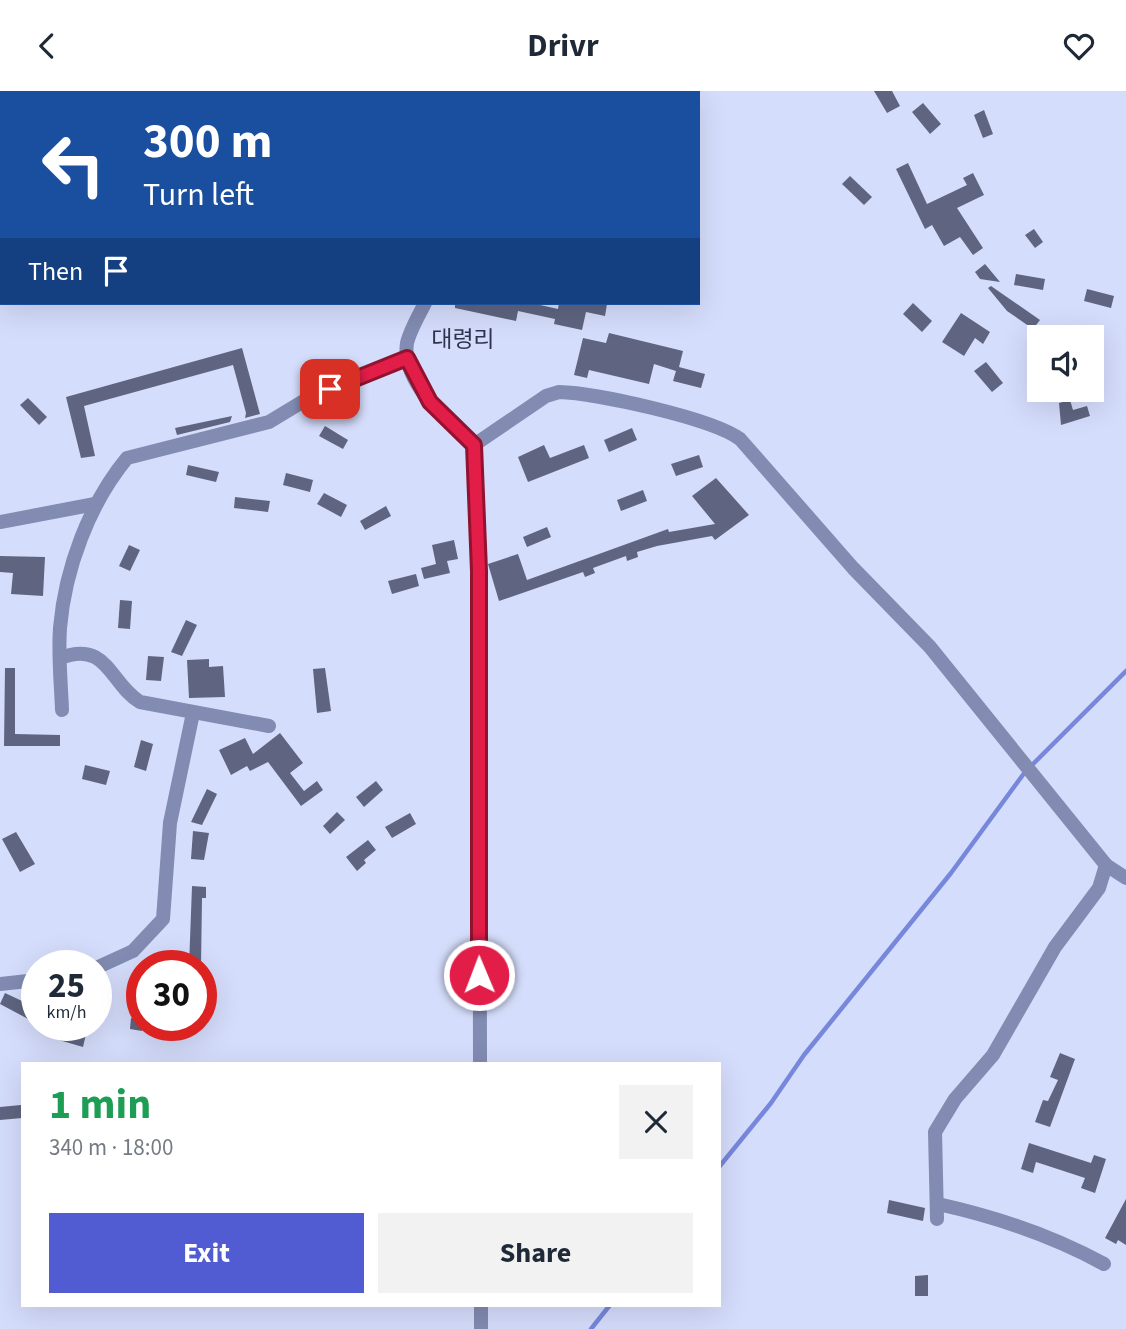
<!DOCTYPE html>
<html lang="en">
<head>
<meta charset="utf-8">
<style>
	body { margin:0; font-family:"Source Sans 3","Noto Sans KR",sans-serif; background:#f2f2f3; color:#1f2937; height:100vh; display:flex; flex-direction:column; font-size:26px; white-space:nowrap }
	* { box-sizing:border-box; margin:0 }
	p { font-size:23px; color:#747a83 }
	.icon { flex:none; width:38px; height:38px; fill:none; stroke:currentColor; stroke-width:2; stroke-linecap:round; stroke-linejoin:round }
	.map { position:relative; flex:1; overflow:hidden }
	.side { position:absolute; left:21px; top:971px; width:700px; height:245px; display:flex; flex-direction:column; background:#fff; border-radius:0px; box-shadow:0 7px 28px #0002 }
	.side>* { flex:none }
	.top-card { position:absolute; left:0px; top:0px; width:700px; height:214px; box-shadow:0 7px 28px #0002; background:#1a4fa0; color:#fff; overflow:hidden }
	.tools { position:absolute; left:1027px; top:234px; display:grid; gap:14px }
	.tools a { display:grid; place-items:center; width:77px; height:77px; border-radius:0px; background:#fff; box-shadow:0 7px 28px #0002; font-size:35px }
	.speed { position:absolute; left:21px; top:859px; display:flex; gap:14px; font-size:35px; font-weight:700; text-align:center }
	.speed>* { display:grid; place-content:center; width:91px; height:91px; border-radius:50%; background:#fff; box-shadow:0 7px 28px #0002; line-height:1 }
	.speed small { font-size:18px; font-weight:400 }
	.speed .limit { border:10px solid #d22; background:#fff; color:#111 }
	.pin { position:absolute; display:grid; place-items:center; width:60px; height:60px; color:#fff; margin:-30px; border-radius:14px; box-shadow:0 4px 10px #0006 }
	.me { position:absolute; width:77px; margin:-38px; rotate:359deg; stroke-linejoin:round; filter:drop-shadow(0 0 5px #0008) }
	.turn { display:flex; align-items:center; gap:24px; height:147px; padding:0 28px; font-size:32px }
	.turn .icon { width:91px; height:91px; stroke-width:2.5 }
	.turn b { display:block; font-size:49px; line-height:60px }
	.then { display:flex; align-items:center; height:66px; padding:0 28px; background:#0003; gap:14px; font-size:26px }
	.round { display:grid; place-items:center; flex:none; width:74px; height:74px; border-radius:0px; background:#f2f2f3 }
	.headline { display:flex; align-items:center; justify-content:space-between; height:119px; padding:0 28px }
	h1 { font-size:42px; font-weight:700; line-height:52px; color:#1e9e55 }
	.cta { display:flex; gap:14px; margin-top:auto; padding:14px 28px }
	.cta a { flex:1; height:80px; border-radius:0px; background:#515cd2; color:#fff; font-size:28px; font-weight:700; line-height:80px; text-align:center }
	.cta a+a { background:#f2f2f3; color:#1f2937 }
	header { display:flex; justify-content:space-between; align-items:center; height:91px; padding:0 28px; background:#fff; font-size:32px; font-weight:700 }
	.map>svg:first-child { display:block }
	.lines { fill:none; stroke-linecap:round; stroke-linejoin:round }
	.stream { stroke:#7787db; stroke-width:4.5 }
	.building { fill:#5f6580 }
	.street { stroke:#828bb1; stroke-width:14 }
	.route-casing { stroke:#92132f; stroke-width:18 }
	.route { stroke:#e11d48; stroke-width:12 }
	.labels { text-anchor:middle; stroke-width:7; stroke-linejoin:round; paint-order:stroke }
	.quarter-label { font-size:23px; fill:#2f344c; stroke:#d5ddfc }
</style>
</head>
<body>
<header><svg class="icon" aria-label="back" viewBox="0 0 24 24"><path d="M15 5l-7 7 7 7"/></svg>Drivr<svg class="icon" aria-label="heart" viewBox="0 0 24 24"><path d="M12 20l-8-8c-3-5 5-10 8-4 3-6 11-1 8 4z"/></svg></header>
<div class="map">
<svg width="1126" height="1238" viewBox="0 0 1126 1238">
	<rect width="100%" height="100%" fill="#d5ddfc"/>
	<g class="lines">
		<g class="stream">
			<path d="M1033,673L1126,580"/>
			<path d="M719,1076L771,1012L804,964L951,782L1025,681"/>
			<path d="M591,1238L610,1214"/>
		</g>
	</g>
	<g class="building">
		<path d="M874,0H892L900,15L887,22Z"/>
		<path d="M923,12L941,33L930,43L912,21Z"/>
		<path d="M984,19L993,43L983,47L974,24Z"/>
		<path d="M908,72L927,113L967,94L963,87L973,82L984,104L957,117L983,157L973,164L960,146L944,155L932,134L925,138L896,78Z"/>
		<path d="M850,85L872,106L864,114L842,93Z"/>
		<path d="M1034,138L1043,151L1035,157L1025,144Z"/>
		<path d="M985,173L1000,191L980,188L975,181Z"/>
		<path d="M1016,183L1045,188L1043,199L1014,194Z"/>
		<path d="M991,195L1040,229L1033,238L1007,220L988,197Z"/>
		<path d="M1087,198L1114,205L1111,217L1084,210Z"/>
		<path d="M455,212H531L558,218L559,212L607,213L605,225L586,221L582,239L554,233L555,228L518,220L516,230L455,217Z"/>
		<path d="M913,212L932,230L922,241L903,223Z"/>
		<path d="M961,222L990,241L983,253L975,247L964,265L942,251Z"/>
		<path d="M609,242L683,260L679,276L705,283L701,297L673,290L676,280L654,273L649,293L589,279L587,287L574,284L583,247L606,252Z"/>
		<path d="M242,257L260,323L245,327L246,322L233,274L84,315L95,365L81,367L66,306Z"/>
		<path d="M986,271L1003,292L992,301L974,280Z"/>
		<path d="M28,307L47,326L39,334L20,314Z"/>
		<path d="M1070,309L1073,319L1087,315L1090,325L1061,334L1059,312Z"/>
		<path d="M232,325L230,331L177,344L175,337Z"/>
		<path d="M325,335L348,349L343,358L319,345Z"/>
		<path d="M632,337L637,349L609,361L604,349Z"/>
		<path d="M544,354L550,367L584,354L589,367L528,391L518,366Z"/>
		<path d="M699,364L703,376L676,385L671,373Z"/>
		<path d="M188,374L219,381L216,391L186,384Z"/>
		<path d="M286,382L313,389L310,401L283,394Z"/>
		<path d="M716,387L749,424L715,449L712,445L657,455L637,461L638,466L627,470L626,465L593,477L595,482L585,486L583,481L499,510L488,473L518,463L527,489L668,438L669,441L715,433L692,405Z"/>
		<path d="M643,399L647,410L621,420L617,409Z"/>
		<path d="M324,402L347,414L341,426L317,413Z"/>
		<path d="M235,406L270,410L268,421L234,417Z"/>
		<path d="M386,415L391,425L365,439L360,430Z"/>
		<path d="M547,436L551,446L527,456L523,446Z"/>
		<path d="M454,449L458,468L447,470L450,482L424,488L421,477L436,473L432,454Z"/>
		<path d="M129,454L140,459L130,480L119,475Z"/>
		<path d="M0,465L45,466L43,505L11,503L13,482L0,481Z"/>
		<path d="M416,483L419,495L392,503L388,490Z"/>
		<path d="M120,509L132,510L130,538L118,537Z"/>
		<path d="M186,529L197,534L182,565L171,561Z"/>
		<path d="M148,565L164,566L161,590L146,589Z"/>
		<path d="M209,568V576L223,575L225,606L189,607L187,569Z"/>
		<path d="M5,577H15V643L60,644V655H4Z"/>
		<path d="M325,577L331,620L317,622L313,578Z"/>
		<path d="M280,642L303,672L290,682L304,700L317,690L323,699L301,715L268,671L250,680L247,675L231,684L219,659L245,647L253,663Z"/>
		<path d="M141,649L153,653L146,680L134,676Z"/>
		<path d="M85,674L110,680L106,694L82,688Z"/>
		<path d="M376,690L383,699L364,716L356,706Z"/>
		<path d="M207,698L217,703L202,734L191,731Z"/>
		<path d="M337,721L345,729L330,743L323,735Z"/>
		<path d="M410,722L416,733L392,747L385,736Z"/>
		<path d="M193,740L209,742L204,769L191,768Z"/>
		<path d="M16,741L35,773L20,781L2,748Z"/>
		<path d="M368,749L376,759L364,769L366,772L357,780L346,766Z"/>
		<path d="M192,795L206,796V807H202L201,875H189Z"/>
		<path d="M5,902L37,917L30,929L0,913Z"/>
		<path d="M131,927L142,929V940L130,938Z"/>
		<path d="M55,934L86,943L83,956L52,947Z"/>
		<path d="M1060,962L1075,968L1050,1036L1035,1031L1043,1009L1048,1010L1058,989L1050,986Z"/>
		<path d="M21,1014L22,1027L0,1029V1016Z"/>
		<path d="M1029,1052L1091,1072L1094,1064L1106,1068L1095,1102L1081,1097L1085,1087L1036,1071L1033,1082L1021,1078Z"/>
		<path d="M1126,1108V1154L1118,1149L1116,1153L1105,1147Z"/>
		<path d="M889,1109L925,1117L923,1130L887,1122Z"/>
		<path d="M928,1184V1205H915V1185Z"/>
	</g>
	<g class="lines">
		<g class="street">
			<path d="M559,2L560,0"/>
			<path d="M425,212C419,224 410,239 407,252C401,292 448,330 474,354L479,480L480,973"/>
			<path d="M474,354L546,305L559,301C596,302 711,327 740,348L853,477L930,556L1106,774L1126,787"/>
			<path d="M0,431L95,413"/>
			<path d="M60,567C108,549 109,592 140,611L269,635"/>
			<path d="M62,619C61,592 58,564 60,537C65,478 89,413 127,367L269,331L312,305L407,267"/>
			<path d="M96,877L133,860L163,828L170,732L193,622"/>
			<path d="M0,893L37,889"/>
			<path d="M938,1113C997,1126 1051,1144 1104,1173"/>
			<path d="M937,1128L935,1041L955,1008L993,964L1055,856L1099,797L1106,774"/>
			<path d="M481,1214V1238"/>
		</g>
	</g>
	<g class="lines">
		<g class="route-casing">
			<path id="route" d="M330,298L407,267L430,311L474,354L479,480V884"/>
		</g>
		<use href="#route" class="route"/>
	</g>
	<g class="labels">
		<g class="quarter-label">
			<text x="463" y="256">대령리</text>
		</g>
	</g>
</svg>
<div class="tools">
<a><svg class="icon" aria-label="sound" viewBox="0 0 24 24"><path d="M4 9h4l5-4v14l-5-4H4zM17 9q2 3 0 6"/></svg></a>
</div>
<div class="speed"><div>25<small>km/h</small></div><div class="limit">30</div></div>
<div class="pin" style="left:330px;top:298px;background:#d93025"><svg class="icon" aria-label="arrive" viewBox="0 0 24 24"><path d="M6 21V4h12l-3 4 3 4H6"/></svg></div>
<svg class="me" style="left:479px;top:884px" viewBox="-20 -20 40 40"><circle r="17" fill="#e11d48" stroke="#fff" stroke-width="3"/><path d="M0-11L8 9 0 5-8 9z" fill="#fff"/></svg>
<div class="top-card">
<div class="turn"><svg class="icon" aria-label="left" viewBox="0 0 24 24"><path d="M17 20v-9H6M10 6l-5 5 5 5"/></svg><div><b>300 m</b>Turn left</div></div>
<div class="then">Then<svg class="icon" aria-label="arrive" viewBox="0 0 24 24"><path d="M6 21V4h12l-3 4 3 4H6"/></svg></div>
</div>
<section class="side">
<div class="headline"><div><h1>1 min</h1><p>340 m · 18:00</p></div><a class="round"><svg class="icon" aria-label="close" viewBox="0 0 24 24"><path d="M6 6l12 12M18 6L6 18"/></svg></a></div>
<div class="cta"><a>Exit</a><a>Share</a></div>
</section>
</div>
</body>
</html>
